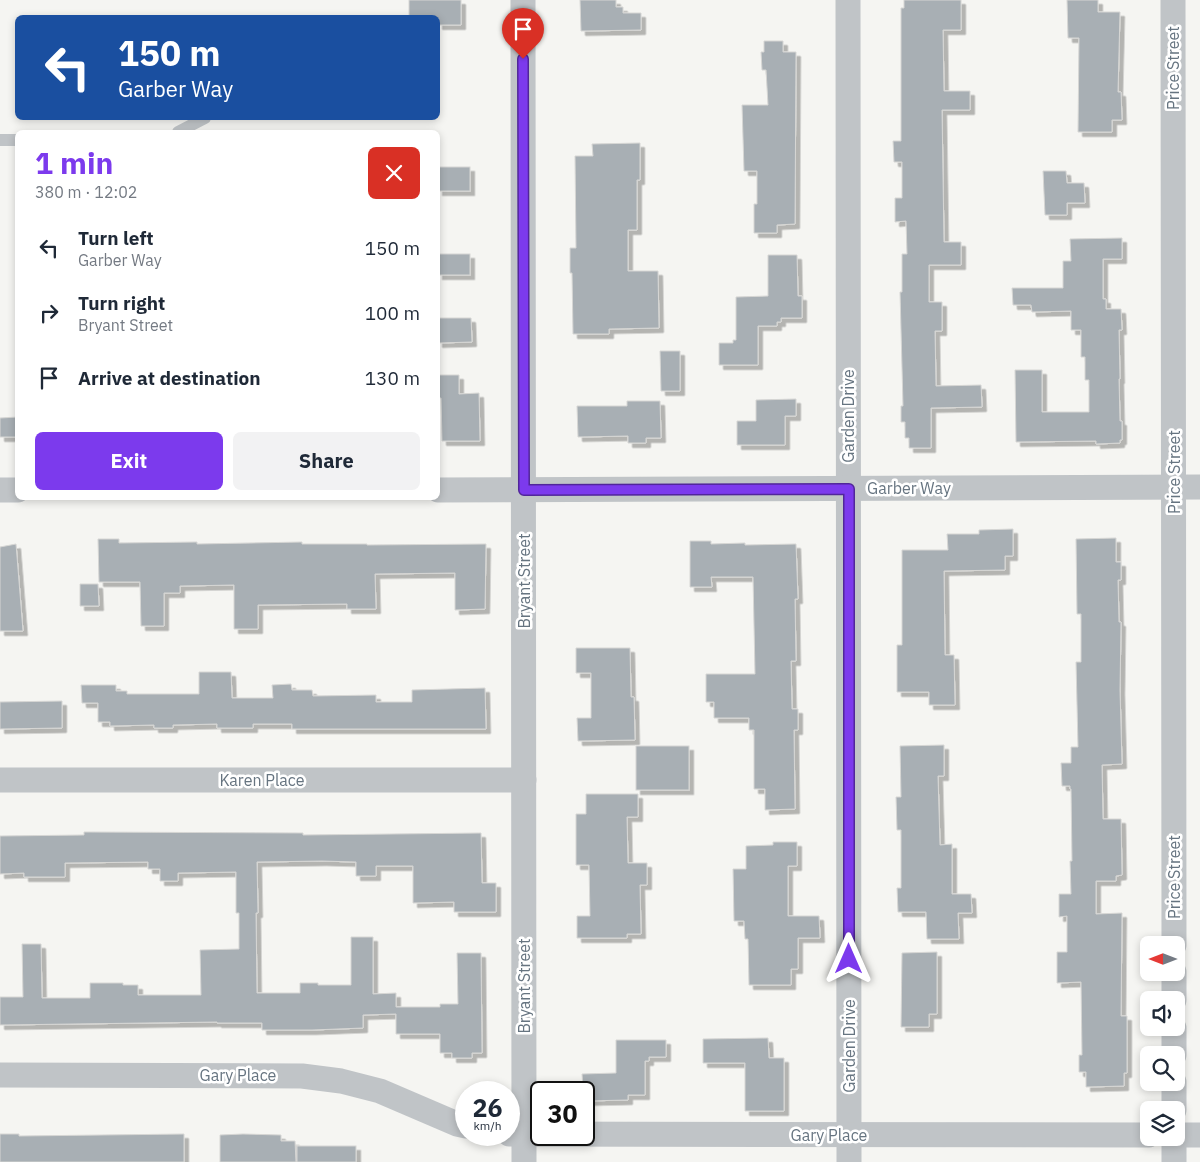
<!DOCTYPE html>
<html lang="en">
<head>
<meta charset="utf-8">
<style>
	body { margin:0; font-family:"IBM Plex Sans",sans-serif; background:#f2f2f3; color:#1f2937; height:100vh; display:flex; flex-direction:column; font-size:19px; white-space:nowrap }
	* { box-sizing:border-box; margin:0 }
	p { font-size:16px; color:#747a83 }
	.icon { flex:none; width:28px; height:28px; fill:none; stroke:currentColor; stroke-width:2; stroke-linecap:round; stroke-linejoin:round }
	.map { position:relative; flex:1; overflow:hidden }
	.side { position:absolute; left:15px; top:130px; width:425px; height:370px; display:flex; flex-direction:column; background:#fff; border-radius:8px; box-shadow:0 2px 8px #0003 }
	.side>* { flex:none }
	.guide { position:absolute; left:15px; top:15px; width:425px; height:105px; border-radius:8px; box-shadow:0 2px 8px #0003; background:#1a4fa0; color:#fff; overflow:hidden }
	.needle { width:32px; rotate:270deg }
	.buttons { position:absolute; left:1140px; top:936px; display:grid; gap:10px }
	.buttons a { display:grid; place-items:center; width:45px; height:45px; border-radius:8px; background:#fff; box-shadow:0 2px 8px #0003; font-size:25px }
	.speed { position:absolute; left:455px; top:1081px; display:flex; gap:10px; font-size:25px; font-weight:700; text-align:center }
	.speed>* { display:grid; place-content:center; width:65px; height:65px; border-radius:50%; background:#fff; box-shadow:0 2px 8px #0003; line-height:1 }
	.speed small { font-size:12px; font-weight:400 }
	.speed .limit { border:2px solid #111; border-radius:8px; background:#fff; color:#111 }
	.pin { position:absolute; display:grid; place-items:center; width:42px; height:42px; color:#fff; margin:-51px -21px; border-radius:50% 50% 50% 0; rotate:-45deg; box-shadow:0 0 5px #0007 }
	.pin .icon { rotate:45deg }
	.me { position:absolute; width:55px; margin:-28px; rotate:0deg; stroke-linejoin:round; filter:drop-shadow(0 0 4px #0008) }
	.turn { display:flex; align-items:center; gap:18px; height:105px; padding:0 20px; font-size:22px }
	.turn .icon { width:65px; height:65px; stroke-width:2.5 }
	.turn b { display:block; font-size:35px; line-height:42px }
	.round { display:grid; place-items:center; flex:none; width:52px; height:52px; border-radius:8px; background:#f2f2f3 }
	.overview { display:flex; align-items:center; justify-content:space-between; height:85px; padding:0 20px }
	h1 { font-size:30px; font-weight:700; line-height:38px; color:#7c3aed }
	.cta { display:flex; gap:10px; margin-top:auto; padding:10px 20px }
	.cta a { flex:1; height:58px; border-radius:8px; background:#7c3aed; color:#fff; font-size:20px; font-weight:700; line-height:58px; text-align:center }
	.cta a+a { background:#f2f2f3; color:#1f2937 }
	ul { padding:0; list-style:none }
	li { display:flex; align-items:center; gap:15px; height:65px; padding:0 20px }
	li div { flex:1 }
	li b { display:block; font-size:19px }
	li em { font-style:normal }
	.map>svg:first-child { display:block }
	.building { fill:#a8afb4; stroke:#d6d6d4; filter:url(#shadow) }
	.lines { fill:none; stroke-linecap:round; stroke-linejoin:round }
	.lane { stroke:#c0c4c7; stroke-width:12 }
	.street { stroke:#c0c4c7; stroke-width:25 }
	.route-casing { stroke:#51269a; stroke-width:12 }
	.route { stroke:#7c3aed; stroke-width:9 }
	.labels { text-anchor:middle; stroke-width:5; stroke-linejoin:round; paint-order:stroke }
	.street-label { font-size:16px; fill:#667480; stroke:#fff }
</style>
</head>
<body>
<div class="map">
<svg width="1200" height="1162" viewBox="0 0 1200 1162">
	<defs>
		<filter id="shadow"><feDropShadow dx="4.5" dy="4.5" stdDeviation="0" flood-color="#0004"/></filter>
	</defs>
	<rect width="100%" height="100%" fill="#f5f5f2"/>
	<g class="building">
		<path d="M409,0H461V25H438V18H409Z"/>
		<path d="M580,0H616V7H623V13H641V30L581,31Z"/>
		<path d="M904,0H961V30H943L944,91H970V110H942L944,242H961V265H929V302H942V331H935L936,386L981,385L982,407L931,408V448H909V438H905V422H901V406H903L900,292H902V254H907L906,221L895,222V198H902V162H894L893,141H901V8H904Z"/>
		<path d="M1067,0H1098V12H1120L1118,92H1121L1122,120H1112V132H1078L1079,38H1068Z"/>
		<path d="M764,41H783V52H796L795,224L777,225V233H754V204H757V171H744L742,105H768L766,70H762L761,52H764Z"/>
		<path d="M640,143V180H637V230H628V271H658L659,328L609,329V334H573L572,273H570V248H576L575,156H593L592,144Z"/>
		<rect x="438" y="167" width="32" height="24"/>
		<path d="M1043,171H1066L1067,183H1084L1085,203H1067V215H1045Z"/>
		<path d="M1122,238V259H1103V299H1106V309H1121L1122,330H1119L1120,379H1119L1120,421H1122V440H1120V443L1096,444V441L1016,442L1015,370H1042V412H1089V380H1085V357H1081V330H1071V311L1032,312L1031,305H1013L1012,288H1063V261H1071L1070,239Z"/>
		<rect x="438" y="254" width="32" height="21"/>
		<path d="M768,255H797L798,296H802V318H781V322H777V326H758V365H719V343H733V340H736V297L768,296Z"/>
		<path d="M438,318H471L472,342L438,343Z"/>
		<path d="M660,351H680V391H661Z"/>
		<path d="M438,375H459V394L479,393L480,441H442L441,398H438Z"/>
		<path d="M796,399V416H785V445H737V421H756V400Z"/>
		<path d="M627,401H660L661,438H646V443H628V436L578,437L577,406H627Z"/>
		<path d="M18,417V437H0V418Z"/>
		<path d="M1013,529V556H1005V570L944,571L945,655H954L955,705H929V692H897V645H902V550H948L947,534H979V530Z"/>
		<path d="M1116,538V562H1121V580H1118L1119,622H1121L1120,690L1122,764L1102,765L1103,819H1121L1122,875L1116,876V881H1096V914L1122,913L1121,1016H1127V1073H1124V1086L1086,1087V1072H1079V1055H1082L1081,982L1057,983V952H1067V916L1059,917V894H1071L1070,861H1072L1071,789H1070V786H1062L1061,763H1071V747H1078L1076,662H1081V614H1077L1076,539Z"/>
		<path d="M98,539H119V543L197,542V544L302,542V544H367V545L486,544L485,609L455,610V573L375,574L376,609H347V604L258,605V629H234V585L180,586V593H164V626H141L140,582H99Z"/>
		<path d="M690,541H711V544L745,543V545L796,544L798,599H795L796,661H791L792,709H798V730H794L795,809L765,810V789H754V730H749V718H714V702H706V674H755L753,577H711L712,587H690Z"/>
		<path d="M16,544L23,631H0V547Z"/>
		<path d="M80,584H98L99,606H80Z"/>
		<path d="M576,648H630L631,697H634L635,740L578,741L577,718H591V673H576Z"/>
		<path d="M199,672H231L232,698H273L272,685L291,684L292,690H312L313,696L376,695V702H412V690L485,688L486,729H292V724H253V728H217V724L173,725V728H154V725L110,726V722H98V703H82L81,685H116V691H127V694H199Z"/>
		<path d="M62,701V728L0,729V702Z"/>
		<path d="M944,745V776H938L940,845L952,844V894H971L972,913H958L959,939H927L926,912H898L897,888H901V830H897L896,797H901L900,746Z"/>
		<rect x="636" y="746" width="53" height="44"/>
		<path d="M586,794H638V817H627L628,863H647V885H640L641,934H627V938H577V916H590L589,865H576V814H586Z"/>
		<path d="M84,832L303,833V835L481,833L482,883H496V912H454V902L413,903V866H376V876H356V862L322,861L257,862L258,913H256L257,993H300V983H318V985H351V937H373V994L396,993V1007H440V1004H458L457,953H481L482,1053H472V1058H452V1053H440V1034H396V1014L363,1015V1028L312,1030H262V1023H217V1022L0,1025V997H23L22,944H41L42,998H90V983H123V985H138V995H201L200,950L239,949V913H236V872L178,873V881H160V869H148V862L65,863V877H24V873L0,874V836L84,835Z"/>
		<path d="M773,842H797V866H788V916H819L820,938H798V969H791V985H749L748,939H745L744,921H734L733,869H746V846L773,845Z"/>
		<path d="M937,952V1014H929V1027H901L902,953Z"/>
		<path d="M768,1038L769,1058H784V1111H745V1063H703V1039Z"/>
		<path d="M616,1040H666V1057H649V1061H645V1095H628V1100L584,1101L582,1074L616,1073Z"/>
		<path d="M0,1134H19V1136L184,1134V1162H0Z"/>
		<path d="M243,1134L281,1135V1141H295L296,1162H220V1135Z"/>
		<rect x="297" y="1146" width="59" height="16"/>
	</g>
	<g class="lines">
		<g class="lane">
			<path d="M178,132L205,118"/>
			<path d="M0,140H18"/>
		</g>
		<g class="street">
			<path d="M523,0L524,1162"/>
			<path d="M848,0L849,1162"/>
			<path d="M1173,0L1174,945"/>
			<path d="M0,490H18"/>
			<path d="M438,490L1200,487"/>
			<path d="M0,780H524"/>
			<path d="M1174,972V1000"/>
			<path d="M1174,1028V1055"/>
			<path d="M0,1075L302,1076L341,1081L380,1091L457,1124L466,1126"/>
			<path d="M1174,1082V1110"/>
			<path d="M509,1134L1149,1135"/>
			<path d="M1176,1135H1200"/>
			<path d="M1174,1138V1162"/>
		</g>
	</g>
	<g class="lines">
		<g class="route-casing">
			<path id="route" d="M523,59L524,490L849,489V959"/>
		</g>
		<use href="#route" class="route"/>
	</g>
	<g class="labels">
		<g class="street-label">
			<text transform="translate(1173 68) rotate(-90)" y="6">Price Street</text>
			<text transform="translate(848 416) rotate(-90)" y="6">Garden Drive</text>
			<text transform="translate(1174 472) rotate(-90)" y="6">Price Street</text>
			<text x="909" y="494">Garber Way</text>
			<text transform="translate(524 581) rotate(-90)" y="6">Bryant Street</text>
			<text x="262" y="786">Karen Place</text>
			<text transform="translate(1174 877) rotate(-90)" y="6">Price Street</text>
			<text transform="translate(524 986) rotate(-90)" y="6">Bryant Street</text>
			<text transform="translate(849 1046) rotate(-90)" y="6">Garden Drive</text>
			<text x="238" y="1081">Gary Place</text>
			<text x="829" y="1141">Gary Place</text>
		</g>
	</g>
</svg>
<div class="buttons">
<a><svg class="needle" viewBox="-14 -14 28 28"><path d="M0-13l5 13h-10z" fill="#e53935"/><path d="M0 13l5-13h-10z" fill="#747a83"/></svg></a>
<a><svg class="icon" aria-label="sound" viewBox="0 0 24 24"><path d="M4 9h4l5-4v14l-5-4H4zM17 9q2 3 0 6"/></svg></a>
<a><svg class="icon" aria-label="search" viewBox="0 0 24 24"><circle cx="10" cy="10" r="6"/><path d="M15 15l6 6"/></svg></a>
<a><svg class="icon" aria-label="layers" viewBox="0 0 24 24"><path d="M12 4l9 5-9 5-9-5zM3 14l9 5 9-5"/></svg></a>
</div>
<div class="speed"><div>26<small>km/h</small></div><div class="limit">30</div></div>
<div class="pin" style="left:523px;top:59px;background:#d93025"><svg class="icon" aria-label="arrive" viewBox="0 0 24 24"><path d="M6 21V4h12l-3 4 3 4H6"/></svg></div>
<svg class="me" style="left:849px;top:959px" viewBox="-20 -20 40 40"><path d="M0-17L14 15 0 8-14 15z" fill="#7c3aed" stroke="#fff" stroke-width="4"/></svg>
<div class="guide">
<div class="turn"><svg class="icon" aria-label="left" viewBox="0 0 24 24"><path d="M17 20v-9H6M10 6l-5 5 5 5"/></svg><div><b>150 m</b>Garber Way</div></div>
</div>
<section class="side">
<div class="overview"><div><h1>1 min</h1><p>380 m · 12:02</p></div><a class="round" style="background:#d93025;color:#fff"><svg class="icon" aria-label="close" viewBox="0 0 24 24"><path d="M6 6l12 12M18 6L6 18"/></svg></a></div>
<ul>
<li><svg class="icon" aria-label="left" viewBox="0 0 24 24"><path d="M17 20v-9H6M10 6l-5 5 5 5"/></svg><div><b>Turn left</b><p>Garber Way</p></div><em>150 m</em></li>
<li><svg class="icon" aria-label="right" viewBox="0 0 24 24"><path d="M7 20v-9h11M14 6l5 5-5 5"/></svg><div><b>Turn right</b><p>Bryant Street</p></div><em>100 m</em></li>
<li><svg class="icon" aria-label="arrive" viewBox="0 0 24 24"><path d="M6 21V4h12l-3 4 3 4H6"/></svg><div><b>Arrive at destination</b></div><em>130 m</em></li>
</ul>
<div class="cta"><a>Exit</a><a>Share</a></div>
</section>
</div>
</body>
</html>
